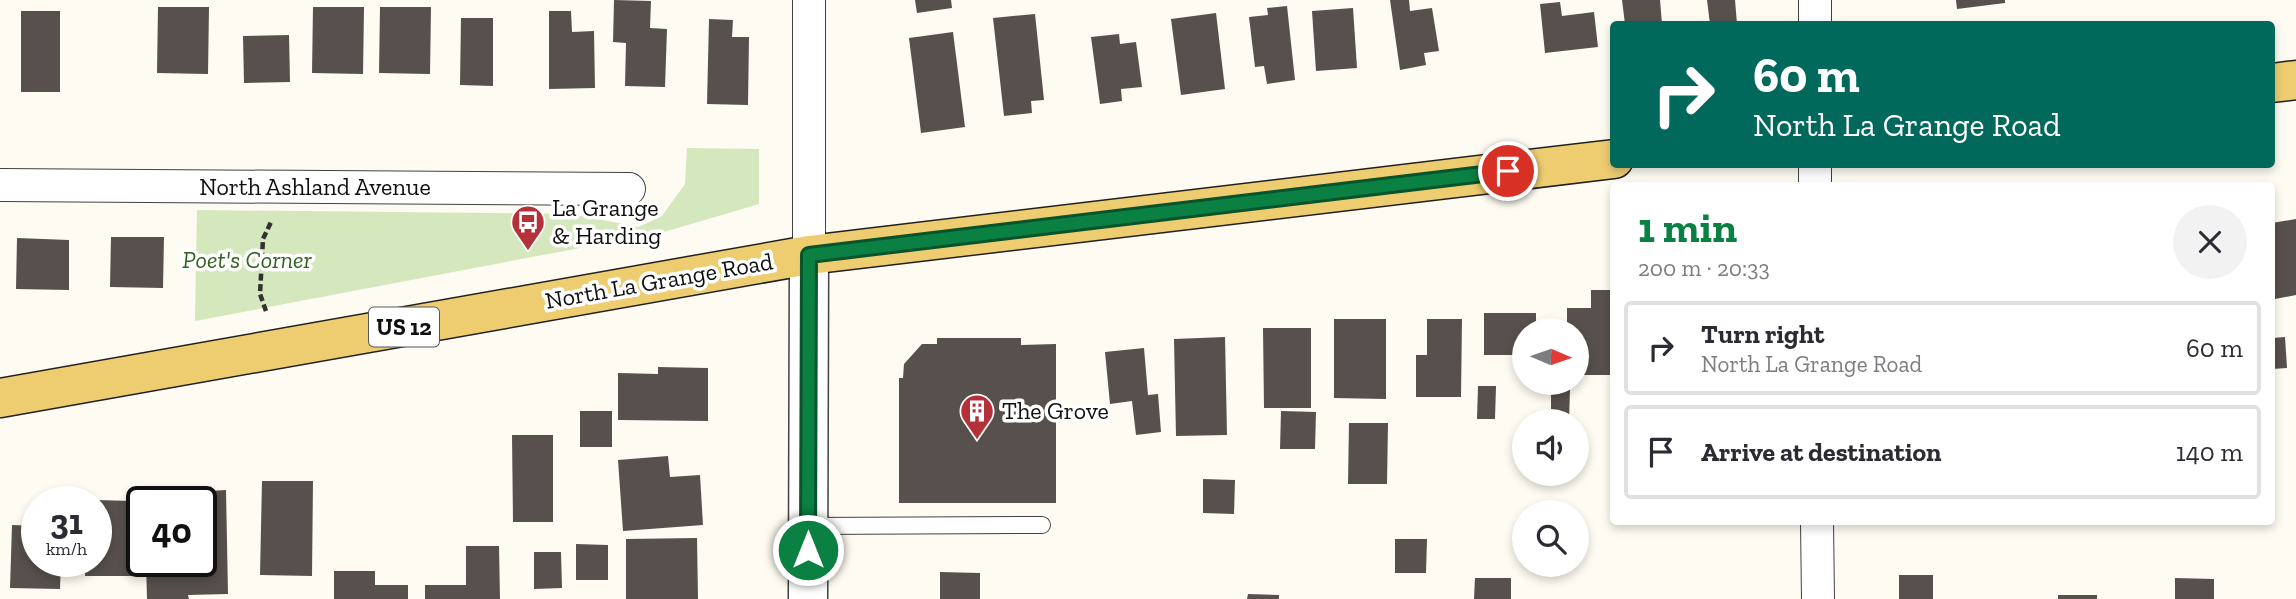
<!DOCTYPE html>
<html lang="en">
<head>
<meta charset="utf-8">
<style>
	body { margin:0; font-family:"Zilla Slab",serif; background:#f2f2f3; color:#2b2b33; height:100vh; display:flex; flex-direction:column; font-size:26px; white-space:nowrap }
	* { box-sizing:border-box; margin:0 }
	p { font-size:23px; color:#7c7c81 }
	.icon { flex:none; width:38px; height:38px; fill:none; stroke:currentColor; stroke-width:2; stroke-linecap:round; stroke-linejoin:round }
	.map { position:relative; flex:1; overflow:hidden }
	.panel { position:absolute; left:1610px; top:182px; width:665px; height:343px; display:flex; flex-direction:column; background:#fff; border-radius:7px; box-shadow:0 4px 10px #0003 }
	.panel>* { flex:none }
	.top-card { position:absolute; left:1610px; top:21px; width:665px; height:147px; border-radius:7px; box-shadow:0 4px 10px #0003; background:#00695c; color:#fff; overflow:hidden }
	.needle { width:46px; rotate:92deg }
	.buttons { position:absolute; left:1512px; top:318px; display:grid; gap:14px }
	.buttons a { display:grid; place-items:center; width:77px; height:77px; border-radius:50%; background:#fff; box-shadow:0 4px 10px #0003; font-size:35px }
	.speed { position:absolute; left:21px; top:486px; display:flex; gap:14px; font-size:35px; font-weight:700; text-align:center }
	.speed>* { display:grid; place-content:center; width:91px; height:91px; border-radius:50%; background:#fff; box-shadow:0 4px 10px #0003; line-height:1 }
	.speed small { font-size:18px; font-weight:400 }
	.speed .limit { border:4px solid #111; border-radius:10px; background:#fff; color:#111 }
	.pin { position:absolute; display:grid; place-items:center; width:60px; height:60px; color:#fff; margin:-30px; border:4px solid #fff; border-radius:50%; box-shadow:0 2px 7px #0007 }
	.me { position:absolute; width:77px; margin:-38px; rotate:0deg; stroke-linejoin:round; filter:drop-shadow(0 0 5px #0008) }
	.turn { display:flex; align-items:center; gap:24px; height:147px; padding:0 28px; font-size:32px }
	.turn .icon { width:91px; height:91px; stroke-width:2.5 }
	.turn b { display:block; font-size:49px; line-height:60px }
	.round { display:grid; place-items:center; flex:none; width:74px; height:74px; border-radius:37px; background:#f2f2f3 }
	.summary { display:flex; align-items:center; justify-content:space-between; height:119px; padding:0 28px }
	h1 { font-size:42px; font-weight:700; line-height:52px; color:#0b8043 }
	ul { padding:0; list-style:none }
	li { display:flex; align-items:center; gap:21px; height:94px; margin:0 14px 10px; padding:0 14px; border:4px solid #e1e1e2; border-radius:7px }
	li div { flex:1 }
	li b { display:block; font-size:26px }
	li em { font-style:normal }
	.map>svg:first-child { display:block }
	.green { fill:#d4e7bd }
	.building { fill:#57504c }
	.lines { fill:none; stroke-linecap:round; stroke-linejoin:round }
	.service-casing { stroke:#424242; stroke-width:18 }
	.minor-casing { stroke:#424242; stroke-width:34 }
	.tertiary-casing { stroke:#424242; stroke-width:41 }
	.primary-casing { stroke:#202020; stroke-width:41 }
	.path { stroke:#313131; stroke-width:4.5; stroke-dasharray:7 3.5; stroke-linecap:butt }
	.service { stroke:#fff; stroke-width:16 }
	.minor { stroke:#fff; stroke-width:32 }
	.tertiary { stroke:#fff; stroke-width:38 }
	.primary { stroke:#eecd71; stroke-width:38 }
	.route-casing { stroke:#07532c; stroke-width:18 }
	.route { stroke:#0b8043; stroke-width:12 }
	.labels { text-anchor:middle; stroke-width:7; stroke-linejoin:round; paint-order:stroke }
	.shield { fill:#fff; stroke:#575757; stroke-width:2 }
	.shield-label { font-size:23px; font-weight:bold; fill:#0f0f0f }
	.street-label { font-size:24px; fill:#0f0f0f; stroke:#fff }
	.poi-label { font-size:24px; fill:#0f0f0f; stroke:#fff; text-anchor:start }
	.park-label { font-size:24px; font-style:italic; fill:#326223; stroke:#fff }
</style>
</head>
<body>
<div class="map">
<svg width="2296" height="599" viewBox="0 0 2296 599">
	<rect width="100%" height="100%" fill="#fefbf2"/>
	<path class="green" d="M687,148L759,149V204L664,232L195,321L197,210L573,214L638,227L662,216L685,184Z"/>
	<g class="building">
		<path d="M614,0L651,1L650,28L667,29L665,87L625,86L626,43L613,42Z"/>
		<path d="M915,0H951L952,8L917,13Z"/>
		<path d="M1390,0H1409L1410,11L1432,8L1439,51L1424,53L1426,65L1400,70Z"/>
		<path d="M1622,0H1660L1662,24H1625Z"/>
		<path d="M1707,0H1735L1737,24H1710Z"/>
		<path d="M1956,0H2005V3L1957,9Z"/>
		<path d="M1560,2L1562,16L1594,12L1598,47L1545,53L1540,4Z"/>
		<path d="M1287,6L1295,80L1267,84L1264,66L1255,67L1249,17L1268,15L1267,8Z"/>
		<path d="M158,7H209L208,74L157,73Z"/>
		<path d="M313,7H364L363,74L312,73Z"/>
		<path d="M380,7H431L430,74L379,73Z"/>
		<path d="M1353,8L1357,68L1316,71L1312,11Z"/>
		<rect x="21" y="11" width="39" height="81"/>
		<path d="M549,11H571L572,32L594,31L595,88L549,89Z"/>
		<path d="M1216,13L1225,89L1181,95L1171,19Z"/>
		<path d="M1035,14L1044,100L1031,101L1032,113L1004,116L993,18Z"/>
		<path d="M461,18H493V86L460,85Z"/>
		<path d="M709,19L733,20L732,37H749L748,105L707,104Z"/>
		<path d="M953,32L965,127L921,133L909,38Z"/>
		<path d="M1119,34L1120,44L1136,42L1142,87L1121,89L1122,101L1100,104L1091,37Z"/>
		<path d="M289,35L290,82L244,83L243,36Z"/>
		<path d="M2296,219V295L2275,299L2272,276V223Z"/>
		<path d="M111,237H164L163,288L110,287Z"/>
		<path d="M17,238L69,240V290L16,289Z"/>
		<path d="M1591,290H1612L1613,375H1577V331H1567V308H1591Z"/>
		<path d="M1484,313H1536V331H1524V373H1517L1518,355H1484Z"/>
		<path d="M1334,319H1386V399L1334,398Z"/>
		<path d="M1427,319H1462L1461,397H1416V355H1427Z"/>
		<path d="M1263,328H1311V408H1264Z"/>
		<path d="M1225,337L1227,435L1176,436L1174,339Z"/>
		<path d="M2285,337L2287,368L2272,369V338Z"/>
		<path d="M937,338H1021V345L1056,344V503H899V378H903L904,364L922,344H937Z"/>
		<path d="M1144,348L1148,395L1158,394L1161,432L1136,435L1132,401L1110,404L1105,352Z"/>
		<path d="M658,367L708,368V421L618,420V373L658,374Z"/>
		<path d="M1478,386H1496L1495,419H1477Z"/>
		<path d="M1551,389H1570L1569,422H1551Z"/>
		<rect x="580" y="411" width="32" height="36"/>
		<path d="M1281,411L1316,412L1315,449H1280Z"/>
		<path d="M1349,423H1388L1387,484H1348Z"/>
		<path d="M512,435H553V522H513Z"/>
		<path d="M668,456L670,477L700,475L703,525L623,531L618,460Z"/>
		<path d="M1203,479L1235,480L1234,514L1203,513Z"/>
		<path d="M262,481H313L312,576L260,575Z"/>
		<path d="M226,490L228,594L188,595L189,599H147L146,562H201V502H145V495Z"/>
		<path d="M96,500L133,501V576H85V562H96Z"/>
		<path d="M12,525L37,526V562H61L60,589L10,588Z"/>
		<path d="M697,538L698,599H626V539Z"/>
		<path d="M1395,539H1427L1426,573H1395Z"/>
		<path d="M576,544L608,545V580H576Z"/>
		<path d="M466,546H499L500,599H425V585H466Z"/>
		<path d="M534,552H561L562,588L534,589Z"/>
		<path d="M334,571H375V585H408V599H334Z"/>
		<path d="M940,572L980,573V599H940Z"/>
		<rect x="1899" y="575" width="34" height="24"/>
		<path d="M1475,578H1511V599H1474Z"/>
		<path d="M2175,578L2214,579V599H2175Z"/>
		<path d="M1248,594L1279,595V599H1247Z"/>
		<rect x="2058" y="595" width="39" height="4"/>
	</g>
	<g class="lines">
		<g class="service-casing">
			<path id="service" d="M808,526L1042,525"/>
		</g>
		<g class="minor-casing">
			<g id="minor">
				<path d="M809,0V255"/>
				<path d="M1815,24V0"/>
				<path d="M1815,164V186"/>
				<path d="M0,185L629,189"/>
				<path d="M1817,522L1818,599"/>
			</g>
		</g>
		<g class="tertiary-casing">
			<path id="tertiary" d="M808,599L809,255"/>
		</g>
		<g class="primary-casing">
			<g id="primary">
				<path d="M2272,83L2296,80"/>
				<path d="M0,398L809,255L1614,159"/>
			</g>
		</g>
		<path class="path" d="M266,311L260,294L263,239L272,220"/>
		<use href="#service" class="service"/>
		<use href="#minor" class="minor"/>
		<use href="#tertiary" class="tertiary"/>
		<use href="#primary" class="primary"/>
	</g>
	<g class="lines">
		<g class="route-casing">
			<path id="route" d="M808,550L809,255L1508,171"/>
		</g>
		<use href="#route" class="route"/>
	</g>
	<defs>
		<g id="bus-pin" transform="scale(1.75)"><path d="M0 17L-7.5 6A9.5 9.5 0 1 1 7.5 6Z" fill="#b5313a" stroke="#fff"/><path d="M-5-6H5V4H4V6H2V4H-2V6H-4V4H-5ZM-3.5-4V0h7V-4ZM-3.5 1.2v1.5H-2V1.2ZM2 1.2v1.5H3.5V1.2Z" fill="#fff"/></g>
		<g id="building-pin" transform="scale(1.75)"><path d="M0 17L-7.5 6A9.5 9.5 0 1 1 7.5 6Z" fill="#b5313a" stroke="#fff"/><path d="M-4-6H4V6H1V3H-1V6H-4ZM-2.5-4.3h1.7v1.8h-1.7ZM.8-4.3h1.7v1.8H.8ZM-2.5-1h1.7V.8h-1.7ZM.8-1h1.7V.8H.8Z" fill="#fff"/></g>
	</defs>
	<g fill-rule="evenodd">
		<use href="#bus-pin" x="528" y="222"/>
		<use href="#building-pin" x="977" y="411"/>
	</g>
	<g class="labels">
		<rect class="shield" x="369" y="307.5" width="70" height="39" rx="5"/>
		<g class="shield-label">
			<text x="404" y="335">US 12</text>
		</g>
		<g class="street-label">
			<text x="315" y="195">North Ashland Avenue</text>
			<text transform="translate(659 281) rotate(-10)" y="8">North La Grange Road</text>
		</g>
		<g class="poi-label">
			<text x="552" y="216">La Grange<tspan x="552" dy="28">&amp; Harding</tspan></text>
			<text x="1002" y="419">The Grove</text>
		</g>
		<g class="park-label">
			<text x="247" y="268">Poet's Corner</text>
		</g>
	</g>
</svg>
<div class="buttons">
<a><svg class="needle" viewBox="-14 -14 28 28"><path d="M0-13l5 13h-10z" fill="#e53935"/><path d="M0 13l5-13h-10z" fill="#7c7c81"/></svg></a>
<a><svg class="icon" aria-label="sound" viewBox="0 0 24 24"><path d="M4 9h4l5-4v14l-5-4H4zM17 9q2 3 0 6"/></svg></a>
<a><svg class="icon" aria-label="search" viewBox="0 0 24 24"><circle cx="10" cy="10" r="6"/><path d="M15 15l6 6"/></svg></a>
</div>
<div class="speed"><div>31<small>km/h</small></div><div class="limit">40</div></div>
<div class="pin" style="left:1508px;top:171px;background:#d93025"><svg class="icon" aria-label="arrive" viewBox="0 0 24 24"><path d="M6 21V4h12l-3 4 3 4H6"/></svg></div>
<svg class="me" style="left:808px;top:550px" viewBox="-20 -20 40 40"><circle r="17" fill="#0b8043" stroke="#fff" stroke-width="3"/><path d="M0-11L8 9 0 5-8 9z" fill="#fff"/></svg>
<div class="top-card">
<div class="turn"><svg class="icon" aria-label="right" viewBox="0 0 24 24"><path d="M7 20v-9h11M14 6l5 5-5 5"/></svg><div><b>60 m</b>North La Grange Road</div></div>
</div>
<section class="panel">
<div class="summary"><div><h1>1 min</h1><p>200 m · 20:33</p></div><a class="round"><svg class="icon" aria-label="close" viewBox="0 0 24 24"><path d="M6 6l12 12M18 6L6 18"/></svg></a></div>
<ul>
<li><svg class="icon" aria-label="right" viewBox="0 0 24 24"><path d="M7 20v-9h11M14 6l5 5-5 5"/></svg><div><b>Turn right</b><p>North La Grange Road</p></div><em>60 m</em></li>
<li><svg class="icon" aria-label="arrive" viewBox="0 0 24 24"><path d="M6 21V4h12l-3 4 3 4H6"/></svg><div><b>Arrive at destination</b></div><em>140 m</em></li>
</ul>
</section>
</div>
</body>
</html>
